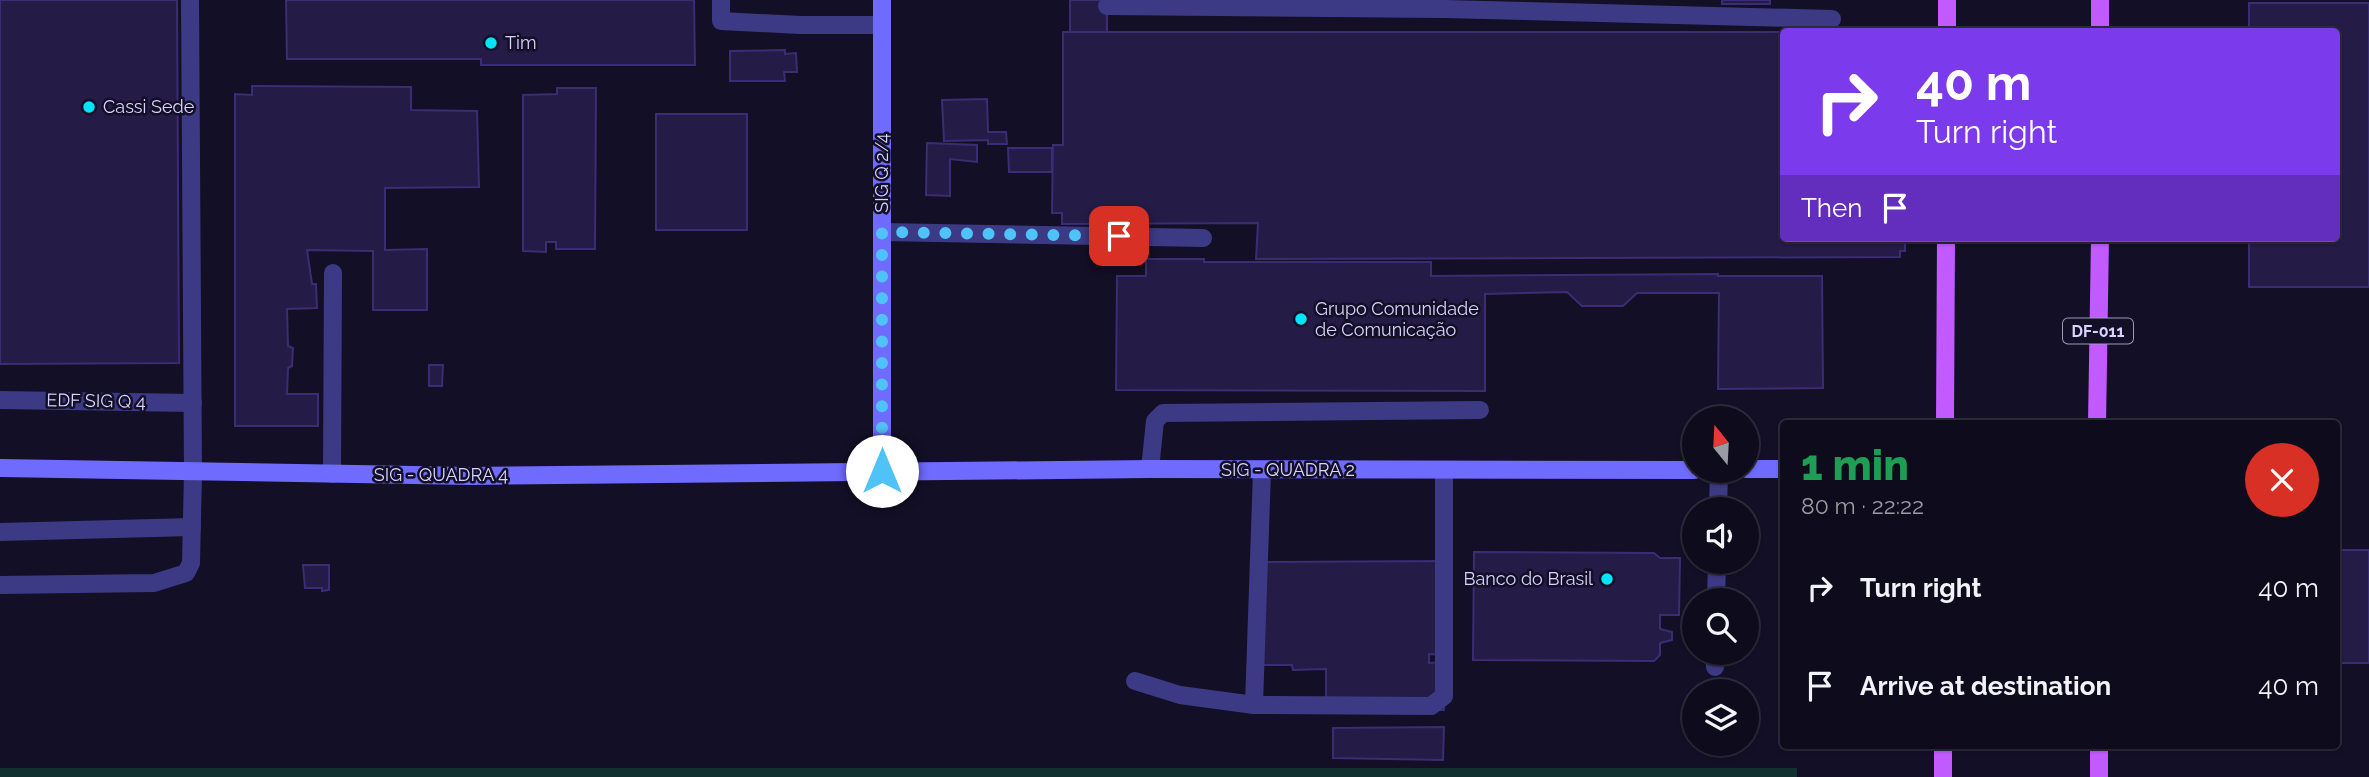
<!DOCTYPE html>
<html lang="en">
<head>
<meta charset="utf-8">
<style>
	body { margin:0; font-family:Raleway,sans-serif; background:#171425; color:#f1f3f6; height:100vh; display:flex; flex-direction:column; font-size:26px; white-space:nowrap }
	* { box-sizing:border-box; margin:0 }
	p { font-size:23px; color:#9b9ba3 }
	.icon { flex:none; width:38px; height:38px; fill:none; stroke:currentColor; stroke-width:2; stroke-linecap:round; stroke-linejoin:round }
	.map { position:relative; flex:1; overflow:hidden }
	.drawer { position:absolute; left:1780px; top:420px; width:560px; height:329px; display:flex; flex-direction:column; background:#0e0b1c; border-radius:7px; box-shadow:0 2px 5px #0004,0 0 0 2px #2e2b3b }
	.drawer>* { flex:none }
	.banner { position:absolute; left:1780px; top:28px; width:560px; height:214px; border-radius:7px; box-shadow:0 2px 5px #0004,0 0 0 2px #2e2b3b; background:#7c3aed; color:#fff; overflow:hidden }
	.needle { width:46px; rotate:342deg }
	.fabs { position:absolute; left:1682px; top:406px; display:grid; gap:14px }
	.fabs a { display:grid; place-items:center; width:77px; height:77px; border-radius:50%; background:#0e0b1c; box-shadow:0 2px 5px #0004,0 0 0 2px #2e2b3b; font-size:35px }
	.pin { position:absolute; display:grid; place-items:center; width:60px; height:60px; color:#fff; margin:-30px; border-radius:14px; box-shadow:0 4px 10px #0006 }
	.me { position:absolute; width:77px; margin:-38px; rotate:0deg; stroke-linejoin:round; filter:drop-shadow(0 0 5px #0008) }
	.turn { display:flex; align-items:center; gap:24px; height:147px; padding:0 21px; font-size:32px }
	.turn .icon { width:91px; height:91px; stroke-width:2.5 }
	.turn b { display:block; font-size:49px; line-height:60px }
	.then { display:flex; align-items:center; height:66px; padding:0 21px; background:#0003; gap:14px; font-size:26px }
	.round { display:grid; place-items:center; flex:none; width:74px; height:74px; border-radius:37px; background:#171425 }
	.headline { display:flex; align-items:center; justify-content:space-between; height:119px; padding:0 21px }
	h1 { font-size:42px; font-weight:800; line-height:52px; color:#1e9e55 }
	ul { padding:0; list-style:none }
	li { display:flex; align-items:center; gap:21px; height:98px; padding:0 21px }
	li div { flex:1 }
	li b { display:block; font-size:26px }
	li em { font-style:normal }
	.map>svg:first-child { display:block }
	.green { fill:#12302f }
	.building { fill:#241b47; stroke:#3b2d73; stroke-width:2 }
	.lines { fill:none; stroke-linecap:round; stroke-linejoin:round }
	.lane { stroke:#3d3a85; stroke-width:18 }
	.secondary { stroke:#6f6bff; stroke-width:18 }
	.primary { stroke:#c25bff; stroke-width:18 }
	.route { stroke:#4fc3f7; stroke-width:12; stroke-dasharray:0 21.6 }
	.poi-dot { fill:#00e5ff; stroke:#130f26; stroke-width:2.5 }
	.labels { text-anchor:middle; stroke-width:5; stroke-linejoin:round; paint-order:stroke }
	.shield { fill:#130f26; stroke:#9e99be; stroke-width:2 }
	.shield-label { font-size:16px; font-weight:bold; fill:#d9d4ff }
	.poi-label { font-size:18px; fill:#d9d4ff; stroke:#130f26; text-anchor:start }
	.street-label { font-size:18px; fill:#d9d4ff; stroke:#130f26 }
</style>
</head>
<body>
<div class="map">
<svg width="2369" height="777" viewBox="0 0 2369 777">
	<rect width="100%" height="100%" fill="#130f26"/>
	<rect class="green" x="0" y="768" width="1797" height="9"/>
	<g class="building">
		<path d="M0,0H177L179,363L0,364Z"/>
		<path d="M286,0H694L695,65H481V59H287Z"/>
		<rect x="1070" y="0" width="37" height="35"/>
		<rect x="1722" y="0" width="48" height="4"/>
		<path d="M2249,3H2369V287H2249V238H2336V32H2249Z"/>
		<path d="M1063,32H1783V238H1905V251H1900V257L1256,259L1258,223L1062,224V213H1052L1053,145H1063Z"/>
		<path d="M785,50V54L796,53L797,72H784L785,81H730V51Z"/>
		<path d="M252,86L411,87V110L477,111L479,187L385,188V250L427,249V310H373V251L307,250L312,284H316L317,308L287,309L288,346L293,348L292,366L288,368L287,394H318V426H235V94L252,95Z"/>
		<path d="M557,88H596L595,249H556V242H546V252L523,251V95L557,94Z"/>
		<path d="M987,99L988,132H1006L1007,144H988V140L944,141L942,100Z"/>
		<rect x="656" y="114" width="91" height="116"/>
		<path d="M927,143L977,145V162L950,159V196L926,195Z"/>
		<path d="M1008,148H1052V172H1009Z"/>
		<path d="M1146,259H1204V262H1431V276L1718,274V276H1822L1823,388L1718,389L1719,293H1637L1623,306H1582L1567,292L1485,294V391L1116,390L1117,276H1146Z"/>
		<path d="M429,365H443L442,386H429Z"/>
		<rect x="2336" y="550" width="33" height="113"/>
		<path d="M1474,552L1654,553L1660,558H1680L1679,615H1660V629L1672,632V640L1660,643V655L1654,661L1473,660Z"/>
		<path d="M1442,561V655L1429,654V663L1442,662L1444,710L1326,711V669L1293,670L1292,665H1263L1261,562Z"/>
		<path d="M303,565H329V590L322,591V588H305Z"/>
		<path d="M1444,727L1443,760L1333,758V728Z"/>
	</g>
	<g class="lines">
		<g class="lane">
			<path d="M721,0V21L800,25H882"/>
			<path d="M1107,6L1444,9L1832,19"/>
			<path d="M882,232L1203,238"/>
			<path d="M0,400L193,403"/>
			<path d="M1150,469L1155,421L1163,413L1480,410"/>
			<path d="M1262,471L1254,705L1431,706L1444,696V471"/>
			<path d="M332,474L333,273"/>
			<path d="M1718,509L1719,471"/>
			<path d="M0,532L192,527"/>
			<path d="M0,585L154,583L186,573L191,563L193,473L190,0"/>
			<path d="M1716,600L1717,562"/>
			<path d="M1715,667V653"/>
			<path d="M1135,681L1180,695L1254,705"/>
		</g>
		<g class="secondary">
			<path d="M0,468L471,476L1150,469L1694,470"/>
			<path d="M1746,469H1783"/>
			<path d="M882,471V0"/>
		</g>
		<g class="primary">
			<path d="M2100,0V32"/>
			<path d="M1947,32V0"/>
			<path d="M1945,424L1946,238"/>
			<path d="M2097,424L2100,238"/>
			<path d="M1943,777V746"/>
			<path d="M2099,777V746"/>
		</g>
	</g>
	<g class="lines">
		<path class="route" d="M882,471V232L1119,236"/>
	</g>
	<g class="poi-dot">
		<circle cx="491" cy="43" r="7"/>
		<circle cx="89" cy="107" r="7"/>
		<circle cx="1301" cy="319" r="7"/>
		<circle cx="1607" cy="579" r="7"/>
	</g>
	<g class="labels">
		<rect class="shield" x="2063" y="318.5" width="70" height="25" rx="5"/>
		<g class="shield-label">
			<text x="2098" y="337">DF-011</text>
		</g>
		<g class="poi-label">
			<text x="505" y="49">Tim</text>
			<text x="103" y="113">Cassi Sede</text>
			<text x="1315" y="315">Grupo Comunidade<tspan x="1315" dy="21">de Comunicação</tspan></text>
			<text x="1593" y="585" text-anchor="end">Banco do Brasil</text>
		</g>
		<g class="street-label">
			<text transform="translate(882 173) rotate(-90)" y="6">SIG Q 2/4</text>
			<text transform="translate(96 401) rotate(1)" y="6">EDF SIG Q 4</text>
			<text x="1288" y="476">SIG - QUADRA 2</text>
			<text x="441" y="481">SIG - QUADRA 4</text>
		</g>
	</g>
</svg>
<div class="fabs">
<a><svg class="needle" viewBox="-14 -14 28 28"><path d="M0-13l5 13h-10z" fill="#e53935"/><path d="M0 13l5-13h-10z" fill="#9b9ba3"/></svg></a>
<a><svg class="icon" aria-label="sound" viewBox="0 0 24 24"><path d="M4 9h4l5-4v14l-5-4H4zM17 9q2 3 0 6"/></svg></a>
<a><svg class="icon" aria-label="search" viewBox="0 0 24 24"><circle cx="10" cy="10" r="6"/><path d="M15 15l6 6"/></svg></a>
<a><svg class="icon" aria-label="layers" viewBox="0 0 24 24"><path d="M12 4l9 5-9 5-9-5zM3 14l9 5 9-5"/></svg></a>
</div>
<div class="pin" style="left:1119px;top:236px;background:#d93025"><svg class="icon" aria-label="arrive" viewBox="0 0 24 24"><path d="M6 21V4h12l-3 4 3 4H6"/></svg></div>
<svg class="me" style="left:882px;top:471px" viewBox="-20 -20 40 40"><circle r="19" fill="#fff"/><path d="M0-13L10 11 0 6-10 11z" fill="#4fc3f7"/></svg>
<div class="banner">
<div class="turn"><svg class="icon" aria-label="right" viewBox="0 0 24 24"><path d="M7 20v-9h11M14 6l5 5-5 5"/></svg><div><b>40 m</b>Turn right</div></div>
<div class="then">Then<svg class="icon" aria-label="arrive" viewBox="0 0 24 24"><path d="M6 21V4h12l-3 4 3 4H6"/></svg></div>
</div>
<section class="drawer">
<div class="headline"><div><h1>1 min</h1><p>80 m · 22:22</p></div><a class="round" style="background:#d93025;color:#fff"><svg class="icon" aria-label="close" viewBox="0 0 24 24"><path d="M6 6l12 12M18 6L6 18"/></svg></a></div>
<ul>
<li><svg class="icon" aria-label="right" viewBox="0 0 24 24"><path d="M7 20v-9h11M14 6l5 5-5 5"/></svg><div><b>Turn right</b></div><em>40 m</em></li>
<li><svg class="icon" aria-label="arrive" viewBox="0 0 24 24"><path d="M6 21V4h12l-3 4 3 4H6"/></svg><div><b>Arrive at destination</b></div><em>40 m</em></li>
</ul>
</section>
</div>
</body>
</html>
